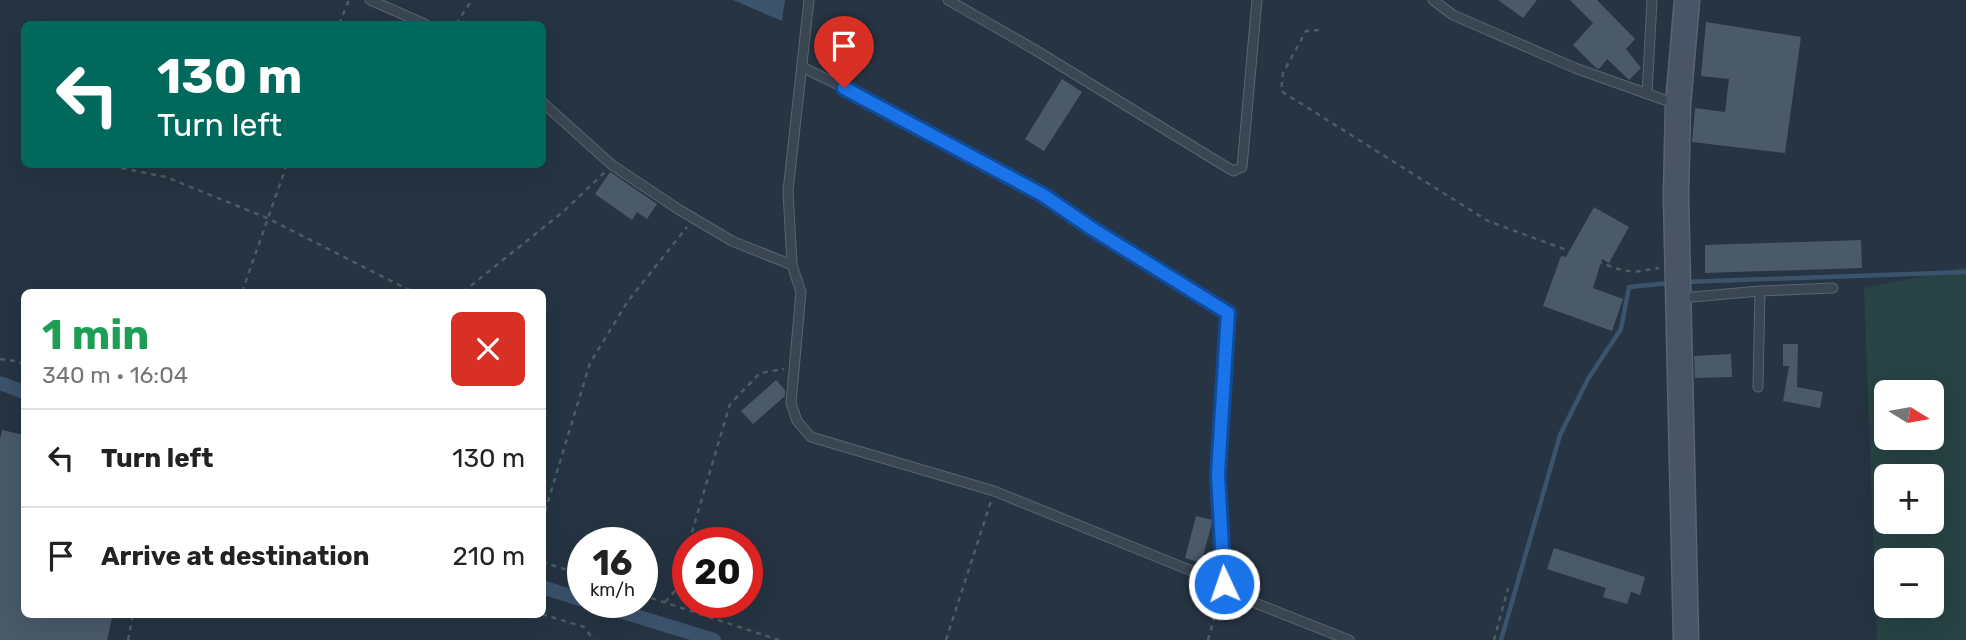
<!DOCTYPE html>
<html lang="en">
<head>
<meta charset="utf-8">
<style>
	body { margin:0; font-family:Rubik,sans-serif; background:#f2f2f2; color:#222; height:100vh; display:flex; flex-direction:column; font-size:26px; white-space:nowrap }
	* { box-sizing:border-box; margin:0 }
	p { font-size:23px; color:#767676 }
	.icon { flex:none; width:38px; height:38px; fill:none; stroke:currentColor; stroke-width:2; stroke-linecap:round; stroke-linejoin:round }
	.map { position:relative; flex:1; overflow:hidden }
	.drawer { position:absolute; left:21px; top:289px; width:525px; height:329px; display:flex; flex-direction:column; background:#fff; border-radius:10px; box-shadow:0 7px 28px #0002 }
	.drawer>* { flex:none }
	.guide { position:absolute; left:21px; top:21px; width:525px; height:147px; border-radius:10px; box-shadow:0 7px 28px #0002; background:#00695c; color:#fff; overflow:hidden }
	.needle { width:46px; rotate:101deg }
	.buttons { position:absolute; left:1874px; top:380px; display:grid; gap:14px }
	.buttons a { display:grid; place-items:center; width:70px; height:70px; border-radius:10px; background:#fff; box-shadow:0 7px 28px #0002; font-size:35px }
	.speed { position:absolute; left:567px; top:527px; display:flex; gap:14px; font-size:35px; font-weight:700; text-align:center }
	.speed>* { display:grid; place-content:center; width:91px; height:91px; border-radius:50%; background:#fff; box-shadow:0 7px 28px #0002; line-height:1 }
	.speed small { font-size:18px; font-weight:400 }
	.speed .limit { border:10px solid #d22; background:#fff; color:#111 }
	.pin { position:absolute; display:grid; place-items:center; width:60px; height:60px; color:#fff; margin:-72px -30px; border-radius:50% 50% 50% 0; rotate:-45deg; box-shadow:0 0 7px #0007 }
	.pin .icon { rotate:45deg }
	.me { position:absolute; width:77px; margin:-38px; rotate:357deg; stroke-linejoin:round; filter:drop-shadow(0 0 5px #0008) }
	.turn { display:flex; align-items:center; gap:24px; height:147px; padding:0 21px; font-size:32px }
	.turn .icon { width:91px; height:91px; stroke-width:2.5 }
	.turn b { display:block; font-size:49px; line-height:60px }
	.round { display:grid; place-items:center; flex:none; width:74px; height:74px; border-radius:10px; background:#f2f2f2 }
	.head { display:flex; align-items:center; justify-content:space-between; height:119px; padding:0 21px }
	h1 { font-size:42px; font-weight:700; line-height:52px; color:#1e9e55 }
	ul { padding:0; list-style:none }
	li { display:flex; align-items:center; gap:21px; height:98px; padding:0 21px; border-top:2px solid #e0e0e0 }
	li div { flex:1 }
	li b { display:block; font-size:26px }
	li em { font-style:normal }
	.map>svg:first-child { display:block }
	.green { fill:#284344; fill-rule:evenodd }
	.water { fill:#3c536c }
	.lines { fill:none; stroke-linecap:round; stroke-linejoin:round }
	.stream { stroke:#3c536c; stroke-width:4.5 }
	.canal { stroke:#3c536c; stroke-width:14 }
	.building { fill:#4a5a69 }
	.lane-casing { stroke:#596470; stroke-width:11 }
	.secondary-casing { stroke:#596470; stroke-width:27 }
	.path { stroke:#475f61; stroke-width:2.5; stroke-dasharray:5 5; stroke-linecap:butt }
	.lane { stroke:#3b4653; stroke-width:9 }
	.secondary { stroke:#495566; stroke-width:24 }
	.route-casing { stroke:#114b97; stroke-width:18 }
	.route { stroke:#1a73e8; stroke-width:12 }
</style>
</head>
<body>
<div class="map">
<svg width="1966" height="640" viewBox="0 0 1966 640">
	<rect width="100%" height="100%" fill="#263443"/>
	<path class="green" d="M1966,267V640H1877L1864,288ZM1886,392H1932V438H1886ZM1886,476H1932V522H1886ZM1886,560H1932V606H1886Z"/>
	<path class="water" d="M733,0H785L782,21Z"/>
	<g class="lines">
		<g class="stream">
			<path d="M1685,282L1966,272"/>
			<path d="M1501,640L1560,435L1588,379L1621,329L1629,287L1669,283"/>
		</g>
		<g class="canal">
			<path d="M0,383L24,392"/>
			<path d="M542,587L583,600"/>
			<path d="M590,602L714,640"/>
		</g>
	</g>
	<g class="building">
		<path d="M1498,0H1537L1523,18Z"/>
		<path d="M1570,0H1597L1635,39L1626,49L1641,68L1629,80L1607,59L1599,69L1596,68L1573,45L1593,23Z"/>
		<path d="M1706,22L1801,37L1785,153L1692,142L1695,108L1725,112L1729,79L1701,76Z"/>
		<path d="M1062,79L1082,92L1044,151L1025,139Z"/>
		<path d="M610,172L657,204L647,219L637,212L632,220L595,194Z"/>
		<path d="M1594,207L1629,227L1609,263L1602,259L1593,288L1623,299L1612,331L1543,306L1561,256L1566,257Z"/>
		<path d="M1861,240L1862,268L1705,273V245Z"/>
		<path d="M1783,344H1798L1797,387L1823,392L1820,408L1783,401L1789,366H1783Z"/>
		<path d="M1731,354L1732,377L1695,378L1694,356Z"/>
		<path d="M776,380L785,390V396L753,424L741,411Z"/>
		<path d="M2,430L24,435V614H113L107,640H0V439Z"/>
		<path d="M1196,516L1213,520L1201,563L1185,558Z"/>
		<path d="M1554,548L1645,577L1640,595L1631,592L1627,604L1603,597L1606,588L1547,569Z"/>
	</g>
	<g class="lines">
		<g class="lane-casing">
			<g id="lane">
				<path d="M370,0L425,24"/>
				<path d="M948,0L1032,48L1233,171L1242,167L1257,0"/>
				<path d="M1433,0L1453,15L1575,68L1676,104"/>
				<path d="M802,67L865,98L1043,195L1091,228L1228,313L1218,474L1224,584"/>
				<path d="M1647,94L1652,0"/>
				<path d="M542,102L612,165L678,209L732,241L792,265L801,292L791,403L797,421L811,437L994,491L1224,584L1250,601L1349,640"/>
				<path d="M792,265L788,191L809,0"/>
				<path d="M1681,298L1760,291L1833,288"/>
				<path d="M1758,387L1760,291"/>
			</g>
		</g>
		<g class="secondary-casing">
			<path id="secondary" d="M1686,640L1676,196L1678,105L1687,0"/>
		</g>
		<g class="path">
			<path d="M339,24L349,0"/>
			<path d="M456,24L472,0"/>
			<path d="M1319,30L1306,31L1283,73L1281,91L1488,221L1618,269L1634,272L1659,268"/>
			<path d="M102,164L166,177L267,218L413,292"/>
			<path d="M242,292L287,164"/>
			<path d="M463,292L564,211L605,172"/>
			<path d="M0,359L15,361L24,364"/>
			<path d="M542,521L590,363L628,301L687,227"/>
			<path d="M689,542L730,404L760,373L784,369"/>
			<path d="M542,562L583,575"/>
			<path d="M642,595L779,640"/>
			<path d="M665,602L676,590L688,547"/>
			<path d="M542,614L584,627L594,640"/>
			<path d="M128,640L133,614"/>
			<path d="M946,640L991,501"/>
			<path d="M1208,640L1221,594"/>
			<path d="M1494,640L1508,588"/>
		</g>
		<use href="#lane" class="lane"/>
		<use href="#secondary" class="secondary"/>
	</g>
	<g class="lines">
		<g class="route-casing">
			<path id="route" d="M844,88L1043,195L1091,228L1228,313L1218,474L1224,584"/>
		</g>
		<use href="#route" class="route"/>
	</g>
</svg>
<div class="buttons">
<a><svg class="needle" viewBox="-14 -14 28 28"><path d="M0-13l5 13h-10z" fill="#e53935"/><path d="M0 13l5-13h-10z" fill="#767676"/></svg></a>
<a>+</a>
<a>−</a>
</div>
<div class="speed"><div>16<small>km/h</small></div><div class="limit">20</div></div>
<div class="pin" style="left:844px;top:88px;background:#d93025"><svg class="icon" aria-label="arrive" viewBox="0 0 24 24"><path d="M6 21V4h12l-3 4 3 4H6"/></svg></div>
<svg class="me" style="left:1224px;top:584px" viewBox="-20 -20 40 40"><circle r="17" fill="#1a73e8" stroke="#fff" stroke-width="3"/><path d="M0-11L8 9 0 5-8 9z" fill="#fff"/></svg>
<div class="guide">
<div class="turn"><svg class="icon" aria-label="left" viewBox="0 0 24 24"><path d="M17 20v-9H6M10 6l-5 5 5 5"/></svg><div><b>130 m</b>Turn left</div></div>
</div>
<section class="drawer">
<div class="head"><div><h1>1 min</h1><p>340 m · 16:04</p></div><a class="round" style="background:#d93025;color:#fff"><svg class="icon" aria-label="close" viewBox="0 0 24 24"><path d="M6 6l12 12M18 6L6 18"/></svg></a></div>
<ul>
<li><svg class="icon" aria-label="left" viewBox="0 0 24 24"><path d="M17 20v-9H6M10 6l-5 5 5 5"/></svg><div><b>Turn left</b></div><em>130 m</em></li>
<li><svg class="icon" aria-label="arrive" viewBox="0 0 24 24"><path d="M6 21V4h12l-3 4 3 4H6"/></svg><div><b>Arrive at destination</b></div><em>210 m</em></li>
</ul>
</section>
</div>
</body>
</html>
